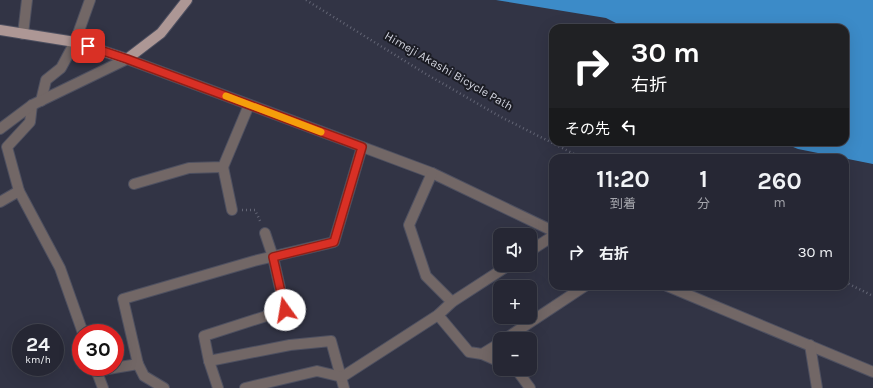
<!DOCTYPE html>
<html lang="ja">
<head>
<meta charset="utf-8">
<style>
	body { margin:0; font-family:Karla,"Noto Sans JP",sans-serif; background:#2e2f3c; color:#f1f3f6; height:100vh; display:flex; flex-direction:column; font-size:15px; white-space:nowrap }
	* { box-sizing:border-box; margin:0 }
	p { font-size:13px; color:#a4a5ac }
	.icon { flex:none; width:22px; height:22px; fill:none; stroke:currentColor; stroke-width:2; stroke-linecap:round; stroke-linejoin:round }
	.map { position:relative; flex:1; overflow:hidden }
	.details { position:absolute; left:549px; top:154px; width:300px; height:136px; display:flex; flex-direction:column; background:#262734; border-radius:12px; box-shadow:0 4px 16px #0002,0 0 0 1px #42444f }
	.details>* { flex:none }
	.banner { position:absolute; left:549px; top:24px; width:300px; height:122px; border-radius:12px; box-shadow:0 4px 16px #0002,0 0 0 1px #42444f; background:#202124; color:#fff; overflow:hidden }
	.fabs { position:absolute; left:493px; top:228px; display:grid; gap:8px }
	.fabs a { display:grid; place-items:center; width:44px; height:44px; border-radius:8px; background:#262734; box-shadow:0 4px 16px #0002,0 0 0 1px #42444f; font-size:20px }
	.speed { position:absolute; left:12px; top:324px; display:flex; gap:8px; font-size:20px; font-weight:700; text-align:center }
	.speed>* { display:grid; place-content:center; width:52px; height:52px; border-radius:50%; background:#262734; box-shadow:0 4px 16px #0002,0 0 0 1px #42444f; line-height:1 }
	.speed small { font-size:10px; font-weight:400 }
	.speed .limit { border:6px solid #d22; background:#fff; color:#111 }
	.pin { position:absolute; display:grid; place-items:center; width:34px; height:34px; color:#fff; margin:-17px; border-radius:8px; box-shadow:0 2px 6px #0006 }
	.me { position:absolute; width:44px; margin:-22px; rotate:347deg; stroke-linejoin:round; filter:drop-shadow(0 0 3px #0008) }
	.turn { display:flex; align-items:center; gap:14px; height:84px; padding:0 16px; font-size:18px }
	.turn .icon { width:52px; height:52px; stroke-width:2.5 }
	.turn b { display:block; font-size:28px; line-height:34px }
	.then { display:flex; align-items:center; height:38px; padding:0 16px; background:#0003; gap:8px; font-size:15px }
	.eta { display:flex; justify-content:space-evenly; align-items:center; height:68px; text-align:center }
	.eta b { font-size:24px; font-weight:700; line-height:28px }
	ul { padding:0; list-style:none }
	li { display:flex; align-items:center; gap:12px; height:60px; padding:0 16px }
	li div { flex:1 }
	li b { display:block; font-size:15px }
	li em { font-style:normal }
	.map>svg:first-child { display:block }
	.water { fill:#3c8bc8 }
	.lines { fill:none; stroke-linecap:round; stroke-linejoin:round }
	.minor-casing { stroke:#4e5060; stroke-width:12 }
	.major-casing { stroke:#4e5060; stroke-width:12 }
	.path { stroke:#636575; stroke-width:2.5; stroke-dasharray:1 3; stroke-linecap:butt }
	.minor { stroke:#726766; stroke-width:10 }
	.major { stroke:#ad9795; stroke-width:10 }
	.route-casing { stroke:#8d1f18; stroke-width:10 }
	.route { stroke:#d93025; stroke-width:7 }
	.slow { stroke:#f59e0b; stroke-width:7 }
	.labels { text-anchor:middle; stroke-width:4; stroke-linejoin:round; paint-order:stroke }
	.street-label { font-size:12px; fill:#d0d2dd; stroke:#1b1c24 }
</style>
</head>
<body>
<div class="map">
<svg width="873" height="388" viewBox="0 0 873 388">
	<rect width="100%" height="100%" fill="#323445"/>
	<path class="water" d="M496,0H873V164L798,149L781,142H845V28H626L606,18Z"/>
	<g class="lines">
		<g class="minor-casing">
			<g id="minor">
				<path d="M23,34L27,0"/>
				<path d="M41,101L46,80L61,68L75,42L90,0"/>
				<path d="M32,105L30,122L7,147L19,191L60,268L83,333"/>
				<path d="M0,129L32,105L127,59L432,173L553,231"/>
				<path d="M223,167L232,210"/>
				<path d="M432,173L409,225L426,276L452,302"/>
				<path d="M134,184L189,168L223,167L249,105"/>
				<path d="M0,202L19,191"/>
				<path d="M530,251L553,236"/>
				<path d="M667,286L873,372"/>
				<path d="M438,315L469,352L482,354L500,343"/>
				<path d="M505,339L585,286"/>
				<path d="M810,345L817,388"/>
				<path d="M482,354L500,362"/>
				<path d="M209,361L204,336L285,310L273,257L265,233"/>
				<path d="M138,364L144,376L164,388"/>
				<path d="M95,367L103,388"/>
				<path d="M516,369L530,388"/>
				<path d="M96,371L138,364L123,299L254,261L334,242L362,147"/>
				<path d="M218,388L209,361L290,345L331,341L344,388"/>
				<path d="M245,388L317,371L342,377L438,315L452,302L509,265"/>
			</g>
		</g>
		<g class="major-casing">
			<path id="major" d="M0,30L75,42L127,59L161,33L187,0"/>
		</g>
		<g class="path">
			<path d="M306,0L426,74L501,117L582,158"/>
			<path d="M242,210H255L261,223"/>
			<path d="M845,282L873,296"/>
		</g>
		<use href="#minor" class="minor"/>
		<use href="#major" class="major"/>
	</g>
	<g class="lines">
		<g class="route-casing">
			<path id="route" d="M88,46L127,59L362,147L334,242L273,257L285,310"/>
		</g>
		<use href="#route" class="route"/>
		<path class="slow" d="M226,96L321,132"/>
	</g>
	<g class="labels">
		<g class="street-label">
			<text transform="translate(449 71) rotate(30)" y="4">Himeji Akashi Bicycle Path</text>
		</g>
	</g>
</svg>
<div class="fabs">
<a><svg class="icon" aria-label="sound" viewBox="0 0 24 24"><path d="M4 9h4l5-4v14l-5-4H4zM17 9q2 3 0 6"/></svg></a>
<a>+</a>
<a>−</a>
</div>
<div class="speed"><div>24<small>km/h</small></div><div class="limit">30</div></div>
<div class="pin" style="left:88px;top:46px;background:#d93025"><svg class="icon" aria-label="arrive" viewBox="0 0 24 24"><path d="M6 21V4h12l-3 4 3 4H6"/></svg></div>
<svg class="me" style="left:285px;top:310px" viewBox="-20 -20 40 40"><circle r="19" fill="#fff"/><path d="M0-13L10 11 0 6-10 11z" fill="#d93025"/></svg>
<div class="banner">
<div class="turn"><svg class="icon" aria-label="right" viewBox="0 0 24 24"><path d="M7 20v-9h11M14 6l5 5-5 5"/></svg><div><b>30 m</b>右折</div></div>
<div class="then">その先<svg class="icon" aria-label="left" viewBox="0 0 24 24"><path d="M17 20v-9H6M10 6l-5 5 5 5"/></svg></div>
</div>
<section class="details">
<div class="eta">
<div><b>11:20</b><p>到着</p></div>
<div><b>1</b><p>分</p></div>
<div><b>260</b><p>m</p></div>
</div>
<ul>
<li><svg class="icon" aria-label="right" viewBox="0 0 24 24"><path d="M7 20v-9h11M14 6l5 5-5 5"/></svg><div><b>右折</b></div><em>30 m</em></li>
</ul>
</section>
</div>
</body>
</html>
